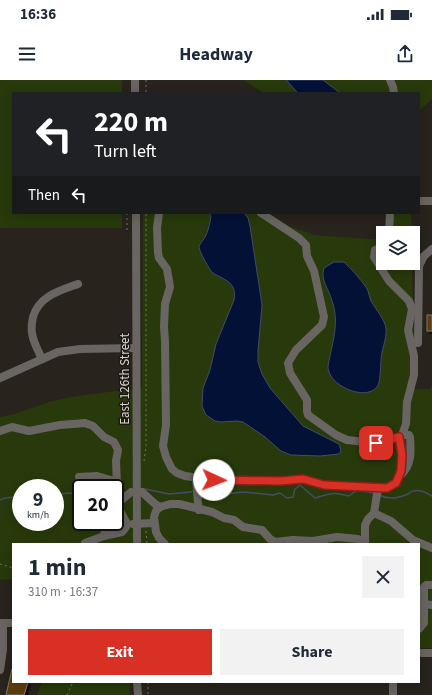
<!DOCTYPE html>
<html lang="en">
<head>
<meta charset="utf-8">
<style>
	body { margin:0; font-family:"Source Sans 3",sans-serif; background:#f2f2f3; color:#1f2937; height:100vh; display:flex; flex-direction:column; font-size:15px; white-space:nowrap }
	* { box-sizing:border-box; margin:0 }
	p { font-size:13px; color:#747a83 }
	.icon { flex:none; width:22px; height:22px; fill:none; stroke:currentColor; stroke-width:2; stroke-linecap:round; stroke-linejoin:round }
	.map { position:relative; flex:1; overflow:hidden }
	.side { position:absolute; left:12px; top:463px; width:408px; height:140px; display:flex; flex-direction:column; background:#fff; border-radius:0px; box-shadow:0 2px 10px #0003 }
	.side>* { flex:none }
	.guide { position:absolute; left:12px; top:12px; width:408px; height:122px; border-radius:0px; box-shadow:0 2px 10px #0003; background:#202124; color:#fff; overflow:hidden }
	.buttons { position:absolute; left:376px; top:146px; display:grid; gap:8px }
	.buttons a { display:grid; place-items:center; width:44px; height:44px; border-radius:0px; background:#fff; box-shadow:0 2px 10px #0003; font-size:20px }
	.speed { position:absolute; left:12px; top:399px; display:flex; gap:8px; font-size:20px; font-weight:700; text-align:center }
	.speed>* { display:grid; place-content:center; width:52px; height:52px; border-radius:50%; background:#fff; box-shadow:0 2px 10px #0003; line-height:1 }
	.speed small { font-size:10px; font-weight:400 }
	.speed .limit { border:2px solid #111; border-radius:6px; background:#fff; color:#111 }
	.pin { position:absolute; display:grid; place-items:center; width:34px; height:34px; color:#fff; margin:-17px; border-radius:8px; box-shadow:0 2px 6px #0006 }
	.me { position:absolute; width:44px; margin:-22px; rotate:92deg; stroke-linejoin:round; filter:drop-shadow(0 0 3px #0008) }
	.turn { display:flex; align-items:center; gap:14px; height:84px; padding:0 16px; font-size:18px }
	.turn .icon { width:52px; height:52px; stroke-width:2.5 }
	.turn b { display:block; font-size:28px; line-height:34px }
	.then { display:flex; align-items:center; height:38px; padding:0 16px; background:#0003; gap:8px; font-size:15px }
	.round { display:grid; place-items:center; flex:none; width:42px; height:42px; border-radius:0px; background:#f2f2f3 }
	.summary { display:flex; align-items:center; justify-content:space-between; height:68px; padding:0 16px }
	h1 { font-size:24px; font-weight:700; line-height:30px }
	.button { display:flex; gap:8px; margin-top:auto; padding:8px 16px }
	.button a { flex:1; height:46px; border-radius:0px; background:#d93025; color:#fff; font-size:16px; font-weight:700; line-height:46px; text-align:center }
	.button a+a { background:#f2f2f3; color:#1f2937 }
	.status { display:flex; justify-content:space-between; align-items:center; height:28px; padding:0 20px; background:#fff; direction:ltr }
	.status svg { height:11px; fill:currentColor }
	header { display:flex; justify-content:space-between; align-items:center; height:52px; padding:0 16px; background:#fff; font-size:18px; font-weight:700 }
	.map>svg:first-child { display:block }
	.green { fill:#283a0b; fill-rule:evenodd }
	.water { fill:#031136; stroke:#444c65 }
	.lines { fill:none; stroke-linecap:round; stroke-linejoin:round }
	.stream { stroke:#444c65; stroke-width:1.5 }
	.building { fill:#5b3e0b; stroke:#7c766f; filter:url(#shadow) }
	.path { stroke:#76716c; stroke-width:1; stroke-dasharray:2 3; stroke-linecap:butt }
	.minor { stroke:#686562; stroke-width:8 }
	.route-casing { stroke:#8d1f18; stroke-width:10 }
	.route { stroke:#d93025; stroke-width:7 }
	.labels { text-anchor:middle; stroke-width:3; stroke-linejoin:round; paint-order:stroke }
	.street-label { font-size:13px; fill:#dad7d3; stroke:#1e1913 }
</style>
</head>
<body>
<div class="status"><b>16:36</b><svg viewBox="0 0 49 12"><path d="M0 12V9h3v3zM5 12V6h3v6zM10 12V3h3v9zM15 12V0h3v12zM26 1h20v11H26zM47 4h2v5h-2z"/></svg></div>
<header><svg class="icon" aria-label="menu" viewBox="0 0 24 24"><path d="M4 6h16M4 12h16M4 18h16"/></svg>Headway<svg class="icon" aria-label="share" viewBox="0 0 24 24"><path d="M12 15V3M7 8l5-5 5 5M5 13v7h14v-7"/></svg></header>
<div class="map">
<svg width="432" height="615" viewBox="0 0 432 615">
	<defs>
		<filter id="shadow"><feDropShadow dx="2.5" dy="2.5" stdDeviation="0" flood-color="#0009"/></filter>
	</defs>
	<rect width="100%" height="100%" fill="#28231c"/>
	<g class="green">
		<path d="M0,0H122V13H13V133H122V148H0Z"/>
		<path d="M243,0H432V19L419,31V13H264Z"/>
		<path d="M143,133H268L289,146L314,155L383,160V183H412L415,309H430L432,305V568H419V464H13V499L0,500V337C19,334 35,326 53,321C82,314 112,312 142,308ZM21,408H55V442H21ZM81,408H115V442H81Z"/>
		<path d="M387,133H411L412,153H387Z"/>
		<path d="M42,602H130V615H37Z"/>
	</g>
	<g class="water">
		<path d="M286,0H323L340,13H298Z"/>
		<path d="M209,133H244L248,138L250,146L262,225L258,271V282L262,294L270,308L303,346L339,364L341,371L339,374L320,376L291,375L281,371L265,357L243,342L237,341L221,342L215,341L206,335L202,326L203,308L210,290L216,264L234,220C237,202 226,201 213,193C209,190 201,174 199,168C199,164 203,161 205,157C208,152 210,143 211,136Z"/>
		<path d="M334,182H344C352,189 359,198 366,207C369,211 369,217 371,221C376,230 384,238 386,248C387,260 381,270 381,281C380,288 381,302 377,307C365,322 327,305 328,286C332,263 340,243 332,221C329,209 320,200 324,188Z"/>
	</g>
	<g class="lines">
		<g class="stream">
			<path d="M145,409L169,414L191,412L194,410"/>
			<path d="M199,409L213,408L218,412L226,414L243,412L273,415L280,413L287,418L293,417L295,409L300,405L315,418C330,414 331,411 349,416L357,410"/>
			<path d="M362,411L374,413"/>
			<path d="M55,415L68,413L81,414"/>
			<path d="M379,415C388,420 399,418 408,414C410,413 411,411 413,411C420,409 427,413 432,416"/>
			<path d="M0,420C7,416 14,419 21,416"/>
		</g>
	</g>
	<g class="building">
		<rect x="427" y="235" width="5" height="16"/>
		<path d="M12,589L13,590V602H28L24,615H6Z"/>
	</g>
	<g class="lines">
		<g class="path">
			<path d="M146,0V13"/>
			<path d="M127,133V153"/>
			<path d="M144,381L146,367V133"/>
			<path d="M146,451L147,464"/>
			<path d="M0,484L13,488"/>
			<path d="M148,602V615"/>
			<path d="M67,615L73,602"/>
		</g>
		<g class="minor">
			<path d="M135,0V13"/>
			<path d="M390,0L393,7L394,13"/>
			<path d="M419,121H432"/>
			<path d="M136,133L137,464"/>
			<path d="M159,133L157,148L158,172L159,178L167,189L170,207L165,224L164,247L165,261L166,345L163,366L166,377L172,389L177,393L185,396L214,400L279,401L300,399L324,405L387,408C406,402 404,371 399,357"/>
			<path d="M261,133L299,158L306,165L307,176L314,191L324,237L322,245L296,270L288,283L290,293L307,320V331L308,335L336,355L347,360L376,363L396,358L402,355L406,344L407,322L414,295V276L408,250L412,229L409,221L389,201L374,177L375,170L383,167"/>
			<path d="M389,153L390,133"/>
			<path d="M418,263L419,186L424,176L432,169"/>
			<path d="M42,279C38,270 33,262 32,253C31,248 32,242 33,237C39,216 59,211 78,204"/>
			<path d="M0,298L58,272L80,269L136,268"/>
			<path d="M0,351L12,347L29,351L60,345L85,343L93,346L104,357L114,362L118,370L116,381L118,427L126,442V447L122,452L104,456L85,463"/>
			<path d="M401,395C412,384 411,372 410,357L409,355H402"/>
			<path d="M79,397L97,396L118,402"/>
			<path d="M196,398L198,424L199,430"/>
			<path d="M142,412L155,424L160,427"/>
			<path d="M117,424L131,412"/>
			<path d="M374,433L391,441L413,460L432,468"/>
			<path d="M103,442L105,455"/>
			<path d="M133,444L154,443"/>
			<path d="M165,464L159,458L156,452L154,437L156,431L160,427L170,424H179L212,432L224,438L234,440L243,447L262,450L270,459L275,462L293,460L313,461L337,457L358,459L365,464"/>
			<path d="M365,464V445L368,439L374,433L378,408"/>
			<path d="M424,524L432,525"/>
			<path d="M0,543H13"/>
			<path d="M419,549L424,543V507L426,505H432"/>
			<path d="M419,573H432"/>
			<path d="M0,590L3,570V543"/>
			<path d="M137,602L138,615"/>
			<path d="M393,602V615"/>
		</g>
	</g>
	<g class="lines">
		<g class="route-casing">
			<path id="route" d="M214,400L280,401L303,399L324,405L387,408L396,403L401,391L402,375L399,357L376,363"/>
		</g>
		<use href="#route" class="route"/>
	</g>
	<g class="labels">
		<g class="street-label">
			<text transform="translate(124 299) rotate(-90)" y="5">East 126th Street</text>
		</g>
	</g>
</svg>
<div class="buttons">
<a><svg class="icon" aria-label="layers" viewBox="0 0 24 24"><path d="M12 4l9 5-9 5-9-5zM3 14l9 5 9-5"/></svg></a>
</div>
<div class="speed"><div>9<small>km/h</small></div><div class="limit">20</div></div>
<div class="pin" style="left:376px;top:363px;background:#d93025"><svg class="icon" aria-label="arrive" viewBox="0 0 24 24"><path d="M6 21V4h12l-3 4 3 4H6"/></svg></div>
<svg class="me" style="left:214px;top:400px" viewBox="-20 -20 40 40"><circle r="19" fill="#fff"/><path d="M0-13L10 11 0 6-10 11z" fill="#d93025"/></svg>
<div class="guide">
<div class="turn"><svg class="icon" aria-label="left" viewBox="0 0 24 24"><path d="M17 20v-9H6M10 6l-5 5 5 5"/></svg><div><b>220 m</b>Turn left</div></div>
<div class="then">Then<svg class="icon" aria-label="left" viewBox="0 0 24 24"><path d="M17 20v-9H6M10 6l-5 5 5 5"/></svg></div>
</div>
<section class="side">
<div class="summary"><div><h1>1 min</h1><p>310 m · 16:37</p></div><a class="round"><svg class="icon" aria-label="close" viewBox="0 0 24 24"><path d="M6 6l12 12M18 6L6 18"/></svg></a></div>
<div class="button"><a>Exit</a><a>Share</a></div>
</section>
</div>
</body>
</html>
